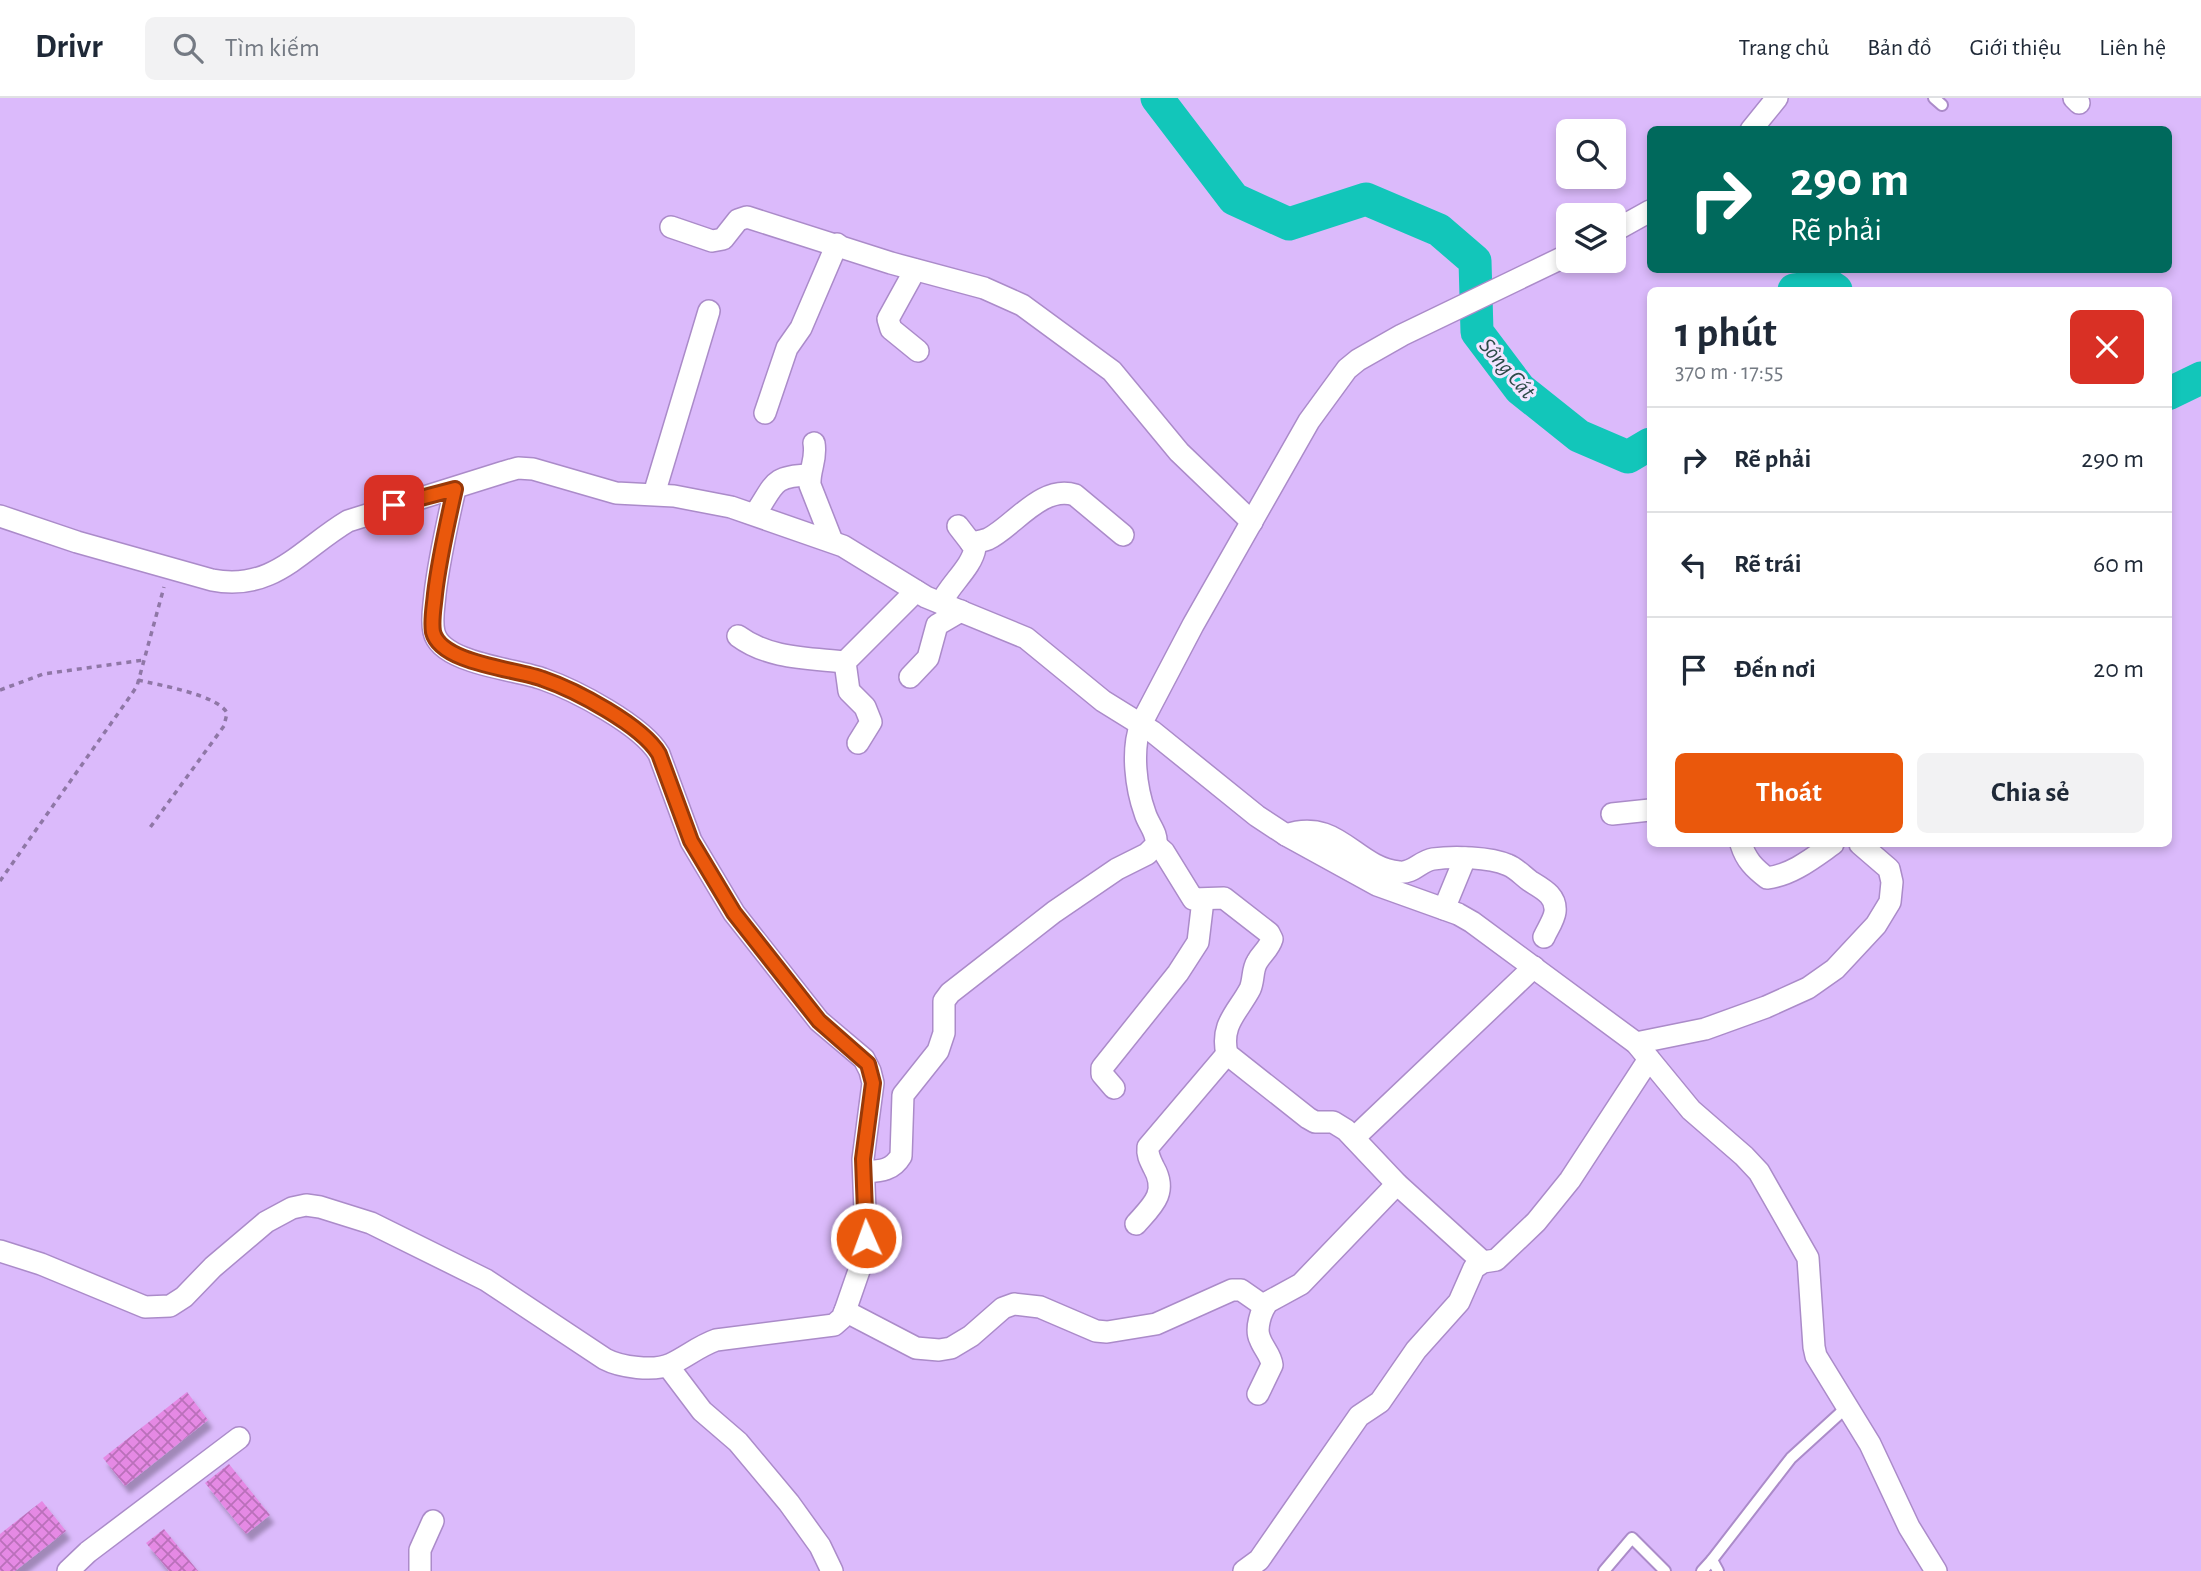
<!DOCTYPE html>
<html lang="vi">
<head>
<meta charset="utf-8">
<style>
	body { margin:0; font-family:"Alegreya Sans",sans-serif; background:#f2f2f3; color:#1f2937; height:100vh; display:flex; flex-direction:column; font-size:26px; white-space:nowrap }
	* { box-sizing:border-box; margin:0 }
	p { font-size:23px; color:#747a83 }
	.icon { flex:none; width:38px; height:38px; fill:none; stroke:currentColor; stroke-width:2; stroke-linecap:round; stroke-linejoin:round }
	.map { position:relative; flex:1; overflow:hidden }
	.details { position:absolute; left:1647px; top:189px; width:525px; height:560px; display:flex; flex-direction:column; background:#fff; border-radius:10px; box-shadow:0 4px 10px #0003 }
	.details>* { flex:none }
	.banner { position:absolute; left:1647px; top:28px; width:525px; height:147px; border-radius:10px; box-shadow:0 4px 10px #0003; background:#00695c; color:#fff; overflow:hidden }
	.buttons { position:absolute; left:1556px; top:21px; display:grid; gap:14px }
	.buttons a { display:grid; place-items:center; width:70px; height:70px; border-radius:10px; background:#fff; box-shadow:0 4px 10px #0003; font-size:35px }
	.pin { position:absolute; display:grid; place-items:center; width:60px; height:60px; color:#fff; margin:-30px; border-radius:14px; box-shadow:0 4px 10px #0006 }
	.me { position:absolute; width:77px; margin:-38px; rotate:358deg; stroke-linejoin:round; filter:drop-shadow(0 0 5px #0008) }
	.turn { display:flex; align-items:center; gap:24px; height:147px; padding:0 28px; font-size:32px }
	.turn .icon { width:91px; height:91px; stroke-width:2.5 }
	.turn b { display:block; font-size:49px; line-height:60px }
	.round { display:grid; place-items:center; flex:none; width:74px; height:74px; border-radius:10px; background:#f2f2f3 }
	.headline { display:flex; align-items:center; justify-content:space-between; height:119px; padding:0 28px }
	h1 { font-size:42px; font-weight:700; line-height:52px }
	.primary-button { display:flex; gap:14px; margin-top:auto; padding:14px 28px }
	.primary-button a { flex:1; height:80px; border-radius:10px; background:#ea580c; color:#fff; font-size:28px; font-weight:700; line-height:80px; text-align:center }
	.primary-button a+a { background:#f2f2f3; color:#1f2937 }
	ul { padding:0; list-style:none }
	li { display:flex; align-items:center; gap:21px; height:105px; padding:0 28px; border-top:2px solid #e0e1e3 }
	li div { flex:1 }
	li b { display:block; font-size:26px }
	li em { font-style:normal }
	header { display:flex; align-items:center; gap:42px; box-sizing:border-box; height:98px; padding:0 35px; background:#fff; border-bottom:2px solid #e0e1e3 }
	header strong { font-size:33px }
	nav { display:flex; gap:38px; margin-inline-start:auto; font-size:24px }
	.search { width:490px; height:63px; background:#f2f2f3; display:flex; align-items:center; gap:18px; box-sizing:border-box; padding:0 24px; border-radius:10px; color:#747a83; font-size:26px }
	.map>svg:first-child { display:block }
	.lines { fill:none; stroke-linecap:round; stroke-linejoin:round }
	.river { stroke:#12c6ba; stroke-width:33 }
	.building { fill:url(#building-cross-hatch); filter:url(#shadow) }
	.service-casing { stroke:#ab8bc9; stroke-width:14 }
	.minor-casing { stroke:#ab8bc9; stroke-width:24 }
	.path { stroke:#8f77a6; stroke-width:3.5; stroke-dasharray:5 5; stroke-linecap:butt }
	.service { stroke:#fff; stroke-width:10 }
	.minor { stroke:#fff; stroke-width:21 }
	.route-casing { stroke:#983908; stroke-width:18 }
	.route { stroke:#ea580c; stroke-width:12 }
	.labels { text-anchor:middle; stroke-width:6; stroke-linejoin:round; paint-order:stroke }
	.water-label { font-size:23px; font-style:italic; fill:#2b4a47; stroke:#f1e4ff }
</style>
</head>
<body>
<header>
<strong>Drivr</strong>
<div class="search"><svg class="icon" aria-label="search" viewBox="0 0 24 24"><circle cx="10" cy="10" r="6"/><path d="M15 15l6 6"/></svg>Tìm kiếm</div>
<nav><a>Trang chủ</a><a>Bản đồ</a><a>Giới thiệu</a><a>Liên hệ</a></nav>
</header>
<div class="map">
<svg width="2201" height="1473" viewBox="0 0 2201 1473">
	<defs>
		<pattern id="building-cross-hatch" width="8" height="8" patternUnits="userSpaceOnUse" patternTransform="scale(1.75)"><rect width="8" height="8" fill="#e589e4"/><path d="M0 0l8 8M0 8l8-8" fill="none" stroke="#ba70ba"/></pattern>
		<filter id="shadow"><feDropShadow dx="4.5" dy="8" stdDeviation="2" flood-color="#0004"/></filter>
	</defs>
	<rect width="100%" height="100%" fill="#dbbafb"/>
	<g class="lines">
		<g class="river">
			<path d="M1157,0L1234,101L1289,126L1366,101L1439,132L1475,163L1477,234L1520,291L1579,338L1628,359L1650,346"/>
			<path d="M1794,192L1830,188L1836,192"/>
			<path d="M2168,296L2201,280"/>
		</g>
	</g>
	<g class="building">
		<path d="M187,1294L208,1322L125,1388L103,1360Z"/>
		<path d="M229,1366L270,1417L246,1436L205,1385Z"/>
		<path d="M42,1403L66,1433L15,1473H0V1436Z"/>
		<path d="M164,1431L198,1473H169L146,1445Z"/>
	</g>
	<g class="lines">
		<g class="service-casing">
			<g id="service">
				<path d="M1934,0L1942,7"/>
				<path d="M1604,1473L1632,1440L1665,1473"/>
				<path d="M1702,1473L1712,1462"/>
				<path d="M1718,1473L1712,1462L1791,1360L1847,1309"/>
			</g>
		</g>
		<g class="minor-casing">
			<g id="minor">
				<path d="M2074,0L2079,5"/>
				<path d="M1751,32L1777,0"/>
				<path d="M671,129L712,143L723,141L738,122L747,119L891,165L984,190L1022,207L1112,273L1179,354L1252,424"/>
				<path d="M1614,133L1650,113"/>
				<path d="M915,172L888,221L891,231L918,253"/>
				<path d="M765,315L787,250L801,230L837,146"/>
				<path d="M814,345C817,362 809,371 810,387L832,443"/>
				<path d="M654,396L709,213"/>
				<path d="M755,416C775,387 771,378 809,377"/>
				<path d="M0,418L77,444L212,482C273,494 301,451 348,423L504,374L518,370L533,371L616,395L674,398L731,409L843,448L926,499L1026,540L1103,603L1153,634L1257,718L1286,737L1377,787L1458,816L1472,824L1636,945L1691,1012L1744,1058L1759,1074L1808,1160L1814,1249L1816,1258L1870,1346L1909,1429L1936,1473"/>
				<path d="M971,445C976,444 983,443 988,441C1013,429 1042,386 1075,397L1123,437"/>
				<path d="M941,505C950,486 972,469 975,450L958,428"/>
				<path d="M738,538C769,561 808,560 845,564"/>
				<path d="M910,579L928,560L937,527L961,513"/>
				<path d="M858,645L871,624L865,609L849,593L845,564L916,493"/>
				<path d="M1612,716L1650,712"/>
				<path d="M1286,737C1338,719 1355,770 1399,774C1413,776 1420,763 1433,761C1453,758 1490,759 1508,767C1516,770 1523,778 1530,783C1541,790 1557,797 1555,814C1554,822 1547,832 1544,839"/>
				<path d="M1741,746C1746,762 1754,770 1767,780C1792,777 1813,760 1833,746"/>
				<path d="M1156,747L1164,754L1193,801L1224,800L1269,835L1272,841C1269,851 1262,855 1257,864C1252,872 1254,882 1250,891C1238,914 1220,926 1227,956L1308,1020L1315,1024H1333L1346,1032L1397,1086L1483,1164"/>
				<path d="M1444,811L1465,760"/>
				<path d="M1636,945L1705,931L1766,909L1808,890L1835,871L1876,827L1890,804L1892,784L1889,771L1860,746"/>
				<path d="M1114,990L1102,976V970L1178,875L1198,844L1203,802"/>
				<path d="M1354,1040L1534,869"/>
				<path d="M864,1074C880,1073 892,1073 901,1058L903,997L938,953L944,935V903L950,895L1054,814L1117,771L1147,756L1156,747C1158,735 1148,726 1145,715C1136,690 1131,652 1141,626L1193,527L1309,323L1347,271L1358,262L1402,237L1568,157"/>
				<path d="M1136,1126C1152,1108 1168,1095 1154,1070C1150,1062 1147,1057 1148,1049L1227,956"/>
				<path d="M0,1153L41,1166L145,1209L170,1208L184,1199L213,1169L266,1124L292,1110L306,1107L320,1109L371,1125L486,1182L605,1261C620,1269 654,1274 671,1266C686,1259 699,1248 716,1242L834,1227L842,1220L845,1213L863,1161L866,1140L863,1061L873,985L870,973L864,961L819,923L734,815L691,743L659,656C642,627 575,592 543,581C517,571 441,566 434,534C431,522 434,509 435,496C439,461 447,426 455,391"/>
				<path d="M845,1213L916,1250L939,1252L951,1250L971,1238L1003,1210L1014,1206L1040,1209L1096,1233L1107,1234L1156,1226L1232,1192H1241L1264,1208"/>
				<path d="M668,1268L702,1313L738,1344L789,1405L820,1448L832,1473"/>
				<path d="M1258,1296L1272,1267C1271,1257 1263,1250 1260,1241C1255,1231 1261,1212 1268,1204L1301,1186L1397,1086"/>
				<path d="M68,1473L88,1454L239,1340"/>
				<path d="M420,1473V1452L433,1423"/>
				<path d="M1244,1473L1259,1462L1359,1318L1380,1304L1416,1252L1459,1204L1474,1170L1483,1164L1496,1162L1536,1124L1570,1082L1649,961"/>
			</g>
		</g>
		<g class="path">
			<path d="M138,582C159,587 218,597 227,615L224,628L149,731"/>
			<path d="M0,592L43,576L144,562"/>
			<path d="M0,783L131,597L137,588L164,489"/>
		</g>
		<use href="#service" class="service"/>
		<use href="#minor" class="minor"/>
	</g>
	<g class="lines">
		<g class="route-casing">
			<path id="route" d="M394,407L455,391C447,426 439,461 435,496C434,508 431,522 433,534C441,566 517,571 543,581C575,592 642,627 659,656L691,743L734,815L819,923L868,966L873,985L863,1061L866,1140"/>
		</g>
		<use href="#route" class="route"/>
	</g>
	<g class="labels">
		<g class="water-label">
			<text transform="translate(1508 270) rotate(49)" y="8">Sông Cát</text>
		</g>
	</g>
</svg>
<div class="buttons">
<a><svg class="icon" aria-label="search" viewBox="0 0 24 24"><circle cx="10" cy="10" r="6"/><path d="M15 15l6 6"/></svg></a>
<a><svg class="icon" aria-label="layers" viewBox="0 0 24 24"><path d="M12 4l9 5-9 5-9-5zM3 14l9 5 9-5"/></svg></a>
</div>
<div class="pin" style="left:394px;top:407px;background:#d93025"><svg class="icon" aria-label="arrive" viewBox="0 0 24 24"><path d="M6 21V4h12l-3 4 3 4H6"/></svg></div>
<svg class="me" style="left:866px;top:1140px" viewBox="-20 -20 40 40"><circle r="17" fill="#ea580c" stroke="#fff" stroke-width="3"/><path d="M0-11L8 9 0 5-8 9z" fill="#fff"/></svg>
<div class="banner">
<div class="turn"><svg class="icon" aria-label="right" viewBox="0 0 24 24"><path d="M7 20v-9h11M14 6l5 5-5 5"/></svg><div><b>290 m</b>Rẽ phải</div></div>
</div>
<section class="details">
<div class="headline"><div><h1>1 phút</h1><p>370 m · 17:55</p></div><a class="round" style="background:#d93025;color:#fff"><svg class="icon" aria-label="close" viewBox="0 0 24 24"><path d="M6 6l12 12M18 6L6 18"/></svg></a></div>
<ul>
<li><svg class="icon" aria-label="right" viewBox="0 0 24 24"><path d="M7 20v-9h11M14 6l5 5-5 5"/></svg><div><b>Rẽ phải</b></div><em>290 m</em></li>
<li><svg class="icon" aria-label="left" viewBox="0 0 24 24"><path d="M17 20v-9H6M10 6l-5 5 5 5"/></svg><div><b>Rẽ trái</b></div><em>60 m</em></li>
<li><svg class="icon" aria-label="arrive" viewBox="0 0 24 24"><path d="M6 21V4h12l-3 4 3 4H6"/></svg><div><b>Đến nơi</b></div><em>20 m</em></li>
</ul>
<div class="primary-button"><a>Thoát</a><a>Chia sẻ</a></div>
</section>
</div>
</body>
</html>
